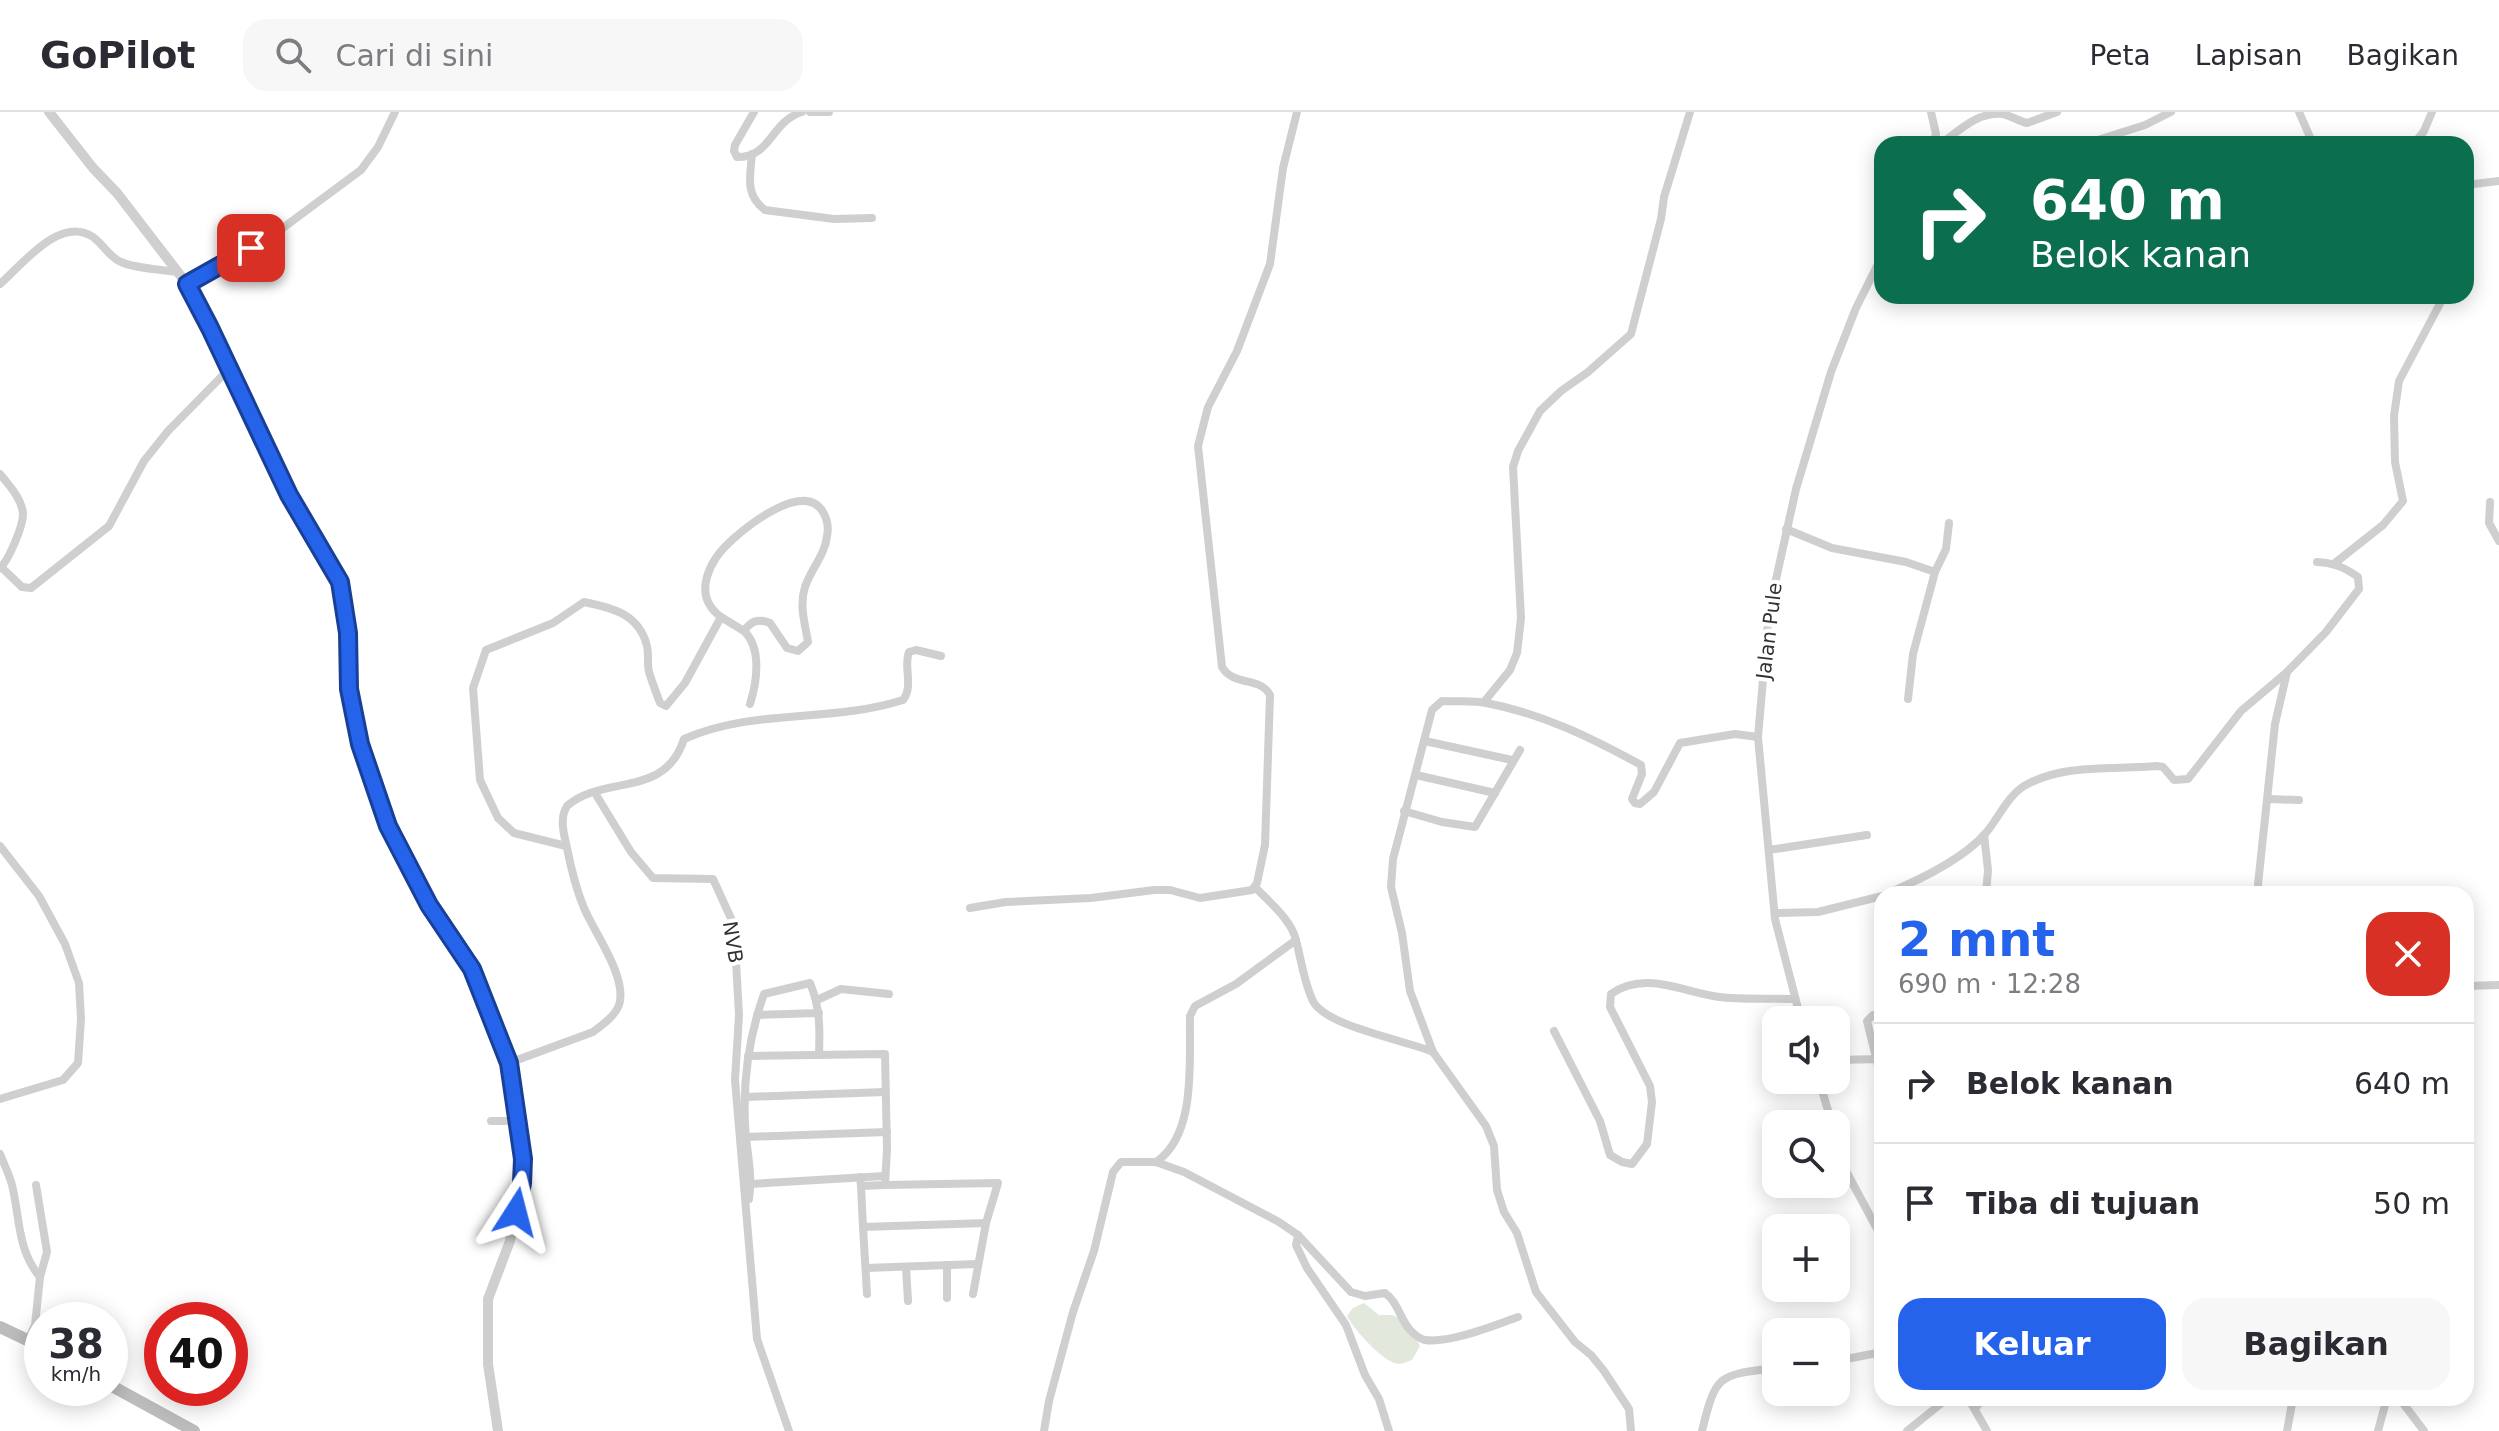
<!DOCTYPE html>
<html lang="id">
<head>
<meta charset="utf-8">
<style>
	body { margin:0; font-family:"DejaVu Sans",sans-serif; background:#f7f7f7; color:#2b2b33; height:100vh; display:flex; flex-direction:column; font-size:30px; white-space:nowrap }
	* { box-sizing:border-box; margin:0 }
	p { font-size:26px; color:#7c7c81 }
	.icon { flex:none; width:44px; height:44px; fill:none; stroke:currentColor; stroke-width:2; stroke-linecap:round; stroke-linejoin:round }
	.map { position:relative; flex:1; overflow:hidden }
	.details { position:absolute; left:1874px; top:774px; width:600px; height:520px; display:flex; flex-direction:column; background:#fff; border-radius:24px; box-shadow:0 4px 20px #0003 }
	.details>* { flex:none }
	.banner { position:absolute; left:1874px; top:24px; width:600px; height:168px; border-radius:24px; box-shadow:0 4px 20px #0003; background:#0b6e4f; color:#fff; overflow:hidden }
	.fabs { position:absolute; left:1762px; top:894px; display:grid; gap:16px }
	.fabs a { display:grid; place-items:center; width:88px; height:88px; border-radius:16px; background:#fff; box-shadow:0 4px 20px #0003; font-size:40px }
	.speed { position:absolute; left:24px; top:1190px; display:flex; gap:16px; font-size:40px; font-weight:700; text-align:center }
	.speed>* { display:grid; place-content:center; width:104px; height:104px; border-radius:50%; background:#fff; box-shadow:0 4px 20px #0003; line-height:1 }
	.speed small { font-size:20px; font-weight:400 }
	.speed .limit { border:12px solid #d22; background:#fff; color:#111 }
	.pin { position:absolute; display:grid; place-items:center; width:68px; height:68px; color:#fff; margin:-34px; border-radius:16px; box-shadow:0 4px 12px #0006 }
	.me { position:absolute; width:88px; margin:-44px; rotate:9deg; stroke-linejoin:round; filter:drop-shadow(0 0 6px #0008) }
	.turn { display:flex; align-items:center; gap:28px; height:168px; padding:0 24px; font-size:36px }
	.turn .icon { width:104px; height:104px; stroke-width:2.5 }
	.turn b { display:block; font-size:56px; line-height:68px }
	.round { display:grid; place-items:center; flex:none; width:84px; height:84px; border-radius:24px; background:#f7f7f7 }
	.head { display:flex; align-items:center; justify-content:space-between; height:136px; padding:0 24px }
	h1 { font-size:48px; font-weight:700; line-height:60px; color:#2563eb }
	.action { display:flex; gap:16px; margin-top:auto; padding:16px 24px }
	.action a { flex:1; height:92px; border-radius:24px; background:#2563eb; color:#fff; font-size:32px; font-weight:700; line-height:92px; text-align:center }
	.action a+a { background:#f7f7f7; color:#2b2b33 }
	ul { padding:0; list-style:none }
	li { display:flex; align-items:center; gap:24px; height:120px; padding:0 24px; border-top:2px solid #e1e1e2 }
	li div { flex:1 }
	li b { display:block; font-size:30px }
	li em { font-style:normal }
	header { display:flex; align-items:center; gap:48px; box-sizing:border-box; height:112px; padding:0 40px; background:#fff; border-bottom:2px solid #e1e1e2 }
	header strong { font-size:38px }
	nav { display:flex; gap:44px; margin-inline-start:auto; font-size:28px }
	.search { width:560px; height:72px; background:#f7f7f7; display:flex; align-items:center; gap:20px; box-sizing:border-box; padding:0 28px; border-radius:24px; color:#7c7c81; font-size:30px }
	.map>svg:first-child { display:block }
	.green { fill:#e2e8dc }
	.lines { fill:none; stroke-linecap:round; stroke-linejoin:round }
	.minor { stroke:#cfcfcf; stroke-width:8 }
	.tertiary { stroke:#cfcfcf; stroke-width:10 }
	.secondary { stroke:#bcbcbc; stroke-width:12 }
	.route-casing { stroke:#184099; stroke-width:20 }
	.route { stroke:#2563eb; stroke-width:14 }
	.labels { text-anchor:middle; stroke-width:8; stroke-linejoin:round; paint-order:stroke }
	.street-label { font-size:20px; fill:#323232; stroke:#fff }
</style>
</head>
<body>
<header>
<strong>GoPilot</strong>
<div class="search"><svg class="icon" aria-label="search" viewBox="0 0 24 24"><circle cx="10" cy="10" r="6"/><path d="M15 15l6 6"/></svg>Cari di sini</div>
<nav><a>Peta</a><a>Lapisan</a><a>Bagikan</a></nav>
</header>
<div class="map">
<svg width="2499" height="1319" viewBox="0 0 2499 1319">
	<rect width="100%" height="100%" fill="#fff"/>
	<path class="green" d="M1364,1191L1379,1203H1392L1407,1209L1420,1234L1412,1248C1408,1249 1403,1252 1399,1252C1383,1251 1354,1217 1347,1204L1353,1196Z"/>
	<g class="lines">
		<g class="minor">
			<path d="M754,0L735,33L734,39L737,45C772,45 770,10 802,0"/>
			<path d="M810,0H829"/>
			<path d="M1931,0L1936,22L1933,32"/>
			<path d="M2299,0L2313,32"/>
			<path d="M1942,31C1961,17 1977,0 2003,2C2011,4 2019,9 2027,11L2057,0"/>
			<path d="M2085,32L2145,13L2171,0"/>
			<path d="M2414,32L2424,19L2432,0"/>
			<path d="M752,42C750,65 745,83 765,98L834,107L872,106"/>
			<path d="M2466,73L2499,69"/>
			<path d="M0,172C23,152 60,103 93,125C103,132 110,146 121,150C137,157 160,157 177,160"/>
			<path d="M187,172L272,124L361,58L378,35L395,0"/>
			<path d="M0,362C9,373 22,387 23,402C23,414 9,448 0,456"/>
			<path d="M2490,390L2489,411L2499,429"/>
			<path d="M1786,417L1832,436L1906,450L1935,460L1913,542L1908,587"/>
			<path d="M2335,451L2383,413L2403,389L2395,350L2394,304L2399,269L2444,184"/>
			<path d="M1,455L22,475L31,476L109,414L144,349L168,319L229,257"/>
			<path d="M1935,460L1946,437L1949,411"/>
			<path d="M744,519C762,536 757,570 750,592"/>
			<path d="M1484,590L1510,558L1517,541L1521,506L1513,355L1518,339L1540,299L1561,279L1588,260L1631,222L1661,107L1664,85L1690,0"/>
			<path d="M1425,629L1512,648"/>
			<path d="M1416,663L1495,681"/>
			<path d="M595,681L631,740L653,766L713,767L734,813L739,903L735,968L757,1227L789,1319"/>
			<path d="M2269,687L2299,688"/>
			<path d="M1404,699L1442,710L1475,715L1520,638"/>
			<path d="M1984,723L1988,758L1986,782"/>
			<path d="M0,734L39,784L65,832L79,871L81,907L78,951L63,968L0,987"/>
			<path d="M566,734L514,721L498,706L480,668L473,576L486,538L553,511L584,490C613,496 639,502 647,534C649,543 647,552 649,560C652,570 656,580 660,591L666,594L685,571L721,505C691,483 709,448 733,427C750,412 804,369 823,400C827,407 829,415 827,424C825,443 811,457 805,475C799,494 805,511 808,530L798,539L787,536L770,511C758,506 751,509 744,519L721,505"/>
			<path d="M1769,738L1867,723"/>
			<path d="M1886,782C1917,769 1962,748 1985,722C1998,707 2007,685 2024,674C2064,651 2114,658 2157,654L2163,655L2174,668L2188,667L2241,599L2287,560"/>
			<path d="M2257,782L2275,612L2287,560L2326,520L2359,477L2358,465C2344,455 2334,451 2317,450"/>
			<path d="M970,796L1006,790L1091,786L1154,778H1170L1200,786L1252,778L1257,771L1265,733L1270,583C1260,564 1234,575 1222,555L1198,334L1208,295L1237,239L1270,152L1283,56L1297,0"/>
			<path d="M1775,801L1818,800L1882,784"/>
			<path d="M1296,828C1301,847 1304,871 1313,889C1325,914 1405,928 1433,940"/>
			<path d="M2466,874L2499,873"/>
			<path d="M817,888L841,877L889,882"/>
			<path d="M757,903L819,901"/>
			<path d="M1882,903H1873L1867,909L1882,970"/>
			<path d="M1801,908L1775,807L1758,625L1769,499L1796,377L1831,260L1856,196L1882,144"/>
			<path d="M1554,919L1600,1009L1610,1043L1622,1050L1632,1052L1647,1032L1652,990L1650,974L1610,895L1611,882C1645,858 1682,880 1719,885C1743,888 1769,886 1794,887"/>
			<path d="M748,944L885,942L887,1037L885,1073L861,1074L860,1065"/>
			<path d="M1836,948L1882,947"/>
			<path d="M509,951L593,920C602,913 615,904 619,893C628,866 594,820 584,796C576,777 571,756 567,736C564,722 559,707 567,694C604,662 665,687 684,627C754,596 831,611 903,588C914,574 903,555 909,540L916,538L941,544"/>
			<path d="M1819,968L1832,1012"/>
			<path d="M745,985L885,980"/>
			<path d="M491,1009H518"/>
			<path d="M1836,1024L1846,1059L1882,1126"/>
			<path d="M746,1025L887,1020"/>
			<path d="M0,1042C4,1052 9,1062 12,1073C20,1105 17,1138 40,1165"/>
			<path d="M1156,1050C1197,1023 1189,948 1190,904L1195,894L1236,872L1296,828C1291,807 1269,790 1255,775"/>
			<path d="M751,1072L884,1064"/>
			<path d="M885,1073L998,1071L986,1111L973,1182"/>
			<path d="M861,1074L863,1115L986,1111"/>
			<path d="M749,1087C753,1062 746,1037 745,1012C743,968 749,924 764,882L810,871C820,895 820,916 819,942"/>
			<path d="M863,1115L867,1182"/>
			<path d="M1298,1123L1296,1133L1307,1156L1346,1213L1365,1263L1379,1287L1389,1319"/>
			<path d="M947,1153V1186"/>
			<path d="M906,1155L908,1189"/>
			<path d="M866,1156L977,1152"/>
			<path d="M28,1228L35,1213L40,1165L47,1140L36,1073"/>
			<path d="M1836,1249L1882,1240"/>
			<path d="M1968,1286L1987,1319"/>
			<path d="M2399,1286L2424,1319"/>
			<path d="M1975,1297L1983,1286"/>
			<path d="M1044,1319L1049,1289L1073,1200L1094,1139L1113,1060L1121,1050H1156L1184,1060L1279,1110L1298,1123L1351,1180L1365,1184L1385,1181C1398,1190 1400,1207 1410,1218C1414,1222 1419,1227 1425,1228C1449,1232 1495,1213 1518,1205"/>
			<path d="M1631,1319L1629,1297L1604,1259L1591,1243L1575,1230L1536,1180L1517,1121L1504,1100L1497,1078L1494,1034L1486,1014L1433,940L1410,879L1402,821L1391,775L1393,747L1432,598L1442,589C1456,590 1472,588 1486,591C1541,601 1592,626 1641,653L1642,662L1632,687L1635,691L1640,692L1654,680L1680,631L1735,622L1758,625"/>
			<path d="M1702,1319C1716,1261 1719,1263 1776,1256"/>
			<path d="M1907,1319L1943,1290L1964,1286"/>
			<path d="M2287,1319L2293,1286"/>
			<path d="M2378,1319L2385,1293"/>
		</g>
		<path class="tertiary" d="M49,0L93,56L117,81L187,172L210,216L289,383L340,470L348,521L349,577L368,659L388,714L429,793L472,857L509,951L523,1047L522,1071L510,1129L488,1187V1252L498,1319"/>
		<g class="secondary">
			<path d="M0,1215L42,1235"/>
			<path d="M110,1273L194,1319"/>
		</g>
	</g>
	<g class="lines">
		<g class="route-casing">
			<path id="route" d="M251,136L187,172L210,216L289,383L340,470L348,521L349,577L360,632L388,714L429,793L472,857L509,951L523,1047L522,1071L516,1100"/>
		</g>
		<use href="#route" class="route"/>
	</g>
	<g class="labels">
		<g class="street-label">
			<text transform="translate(1769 519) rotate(-83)" y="7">Jalan Pule</text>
			<text transform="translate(733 830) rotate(81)" y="7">NVB</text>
		</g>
	</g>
</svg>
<div class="fabs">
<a><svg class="icon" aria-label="sound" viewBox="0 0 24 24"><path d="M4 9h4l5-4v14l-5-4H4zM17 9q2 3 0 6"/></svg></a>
<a><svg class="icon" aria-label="search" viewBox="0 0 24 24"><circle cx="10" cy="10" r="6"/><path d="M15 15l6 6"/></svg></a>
<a>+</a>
<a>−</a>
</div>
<div class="speed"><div>38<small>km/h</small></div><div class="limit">40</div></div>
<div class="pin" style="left:251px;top:136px;background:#d93025"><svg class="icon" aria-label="arrive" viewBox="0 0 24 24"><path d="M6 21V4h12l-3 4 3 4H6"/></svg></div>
<svg class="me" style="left:516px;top:1100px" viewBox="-20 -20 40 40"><path d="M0-17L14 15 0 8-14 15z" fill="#2563eb" stroke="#fff" stroke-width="4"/></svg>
<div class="banner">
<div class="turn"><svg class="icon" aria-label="right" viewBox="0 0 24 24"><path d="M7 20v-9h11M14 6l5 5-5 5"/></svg><div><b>640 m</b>Belok kanan</div></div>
</div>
<section class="details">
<div class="head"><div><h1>2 mnt</h1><p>690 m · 12:28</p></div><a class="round" style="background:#d93025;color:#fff"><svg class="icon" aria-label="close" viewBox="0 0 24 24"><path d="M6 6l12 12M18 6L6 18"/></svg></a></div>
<ul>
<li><svg class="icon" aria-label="right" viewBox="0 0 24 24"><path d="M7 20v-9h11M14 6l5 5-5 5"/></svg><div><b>Belok kanan</b></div><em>640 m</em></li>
<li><svg class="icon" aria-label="arrive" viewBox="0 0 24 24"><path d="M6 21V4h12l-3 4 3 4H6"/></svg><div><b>Tiba di tujuan</b></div><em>50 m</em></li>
</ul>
<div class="action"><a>Keluar</a><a>Bagikan</a></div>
</section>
</div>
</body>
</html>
